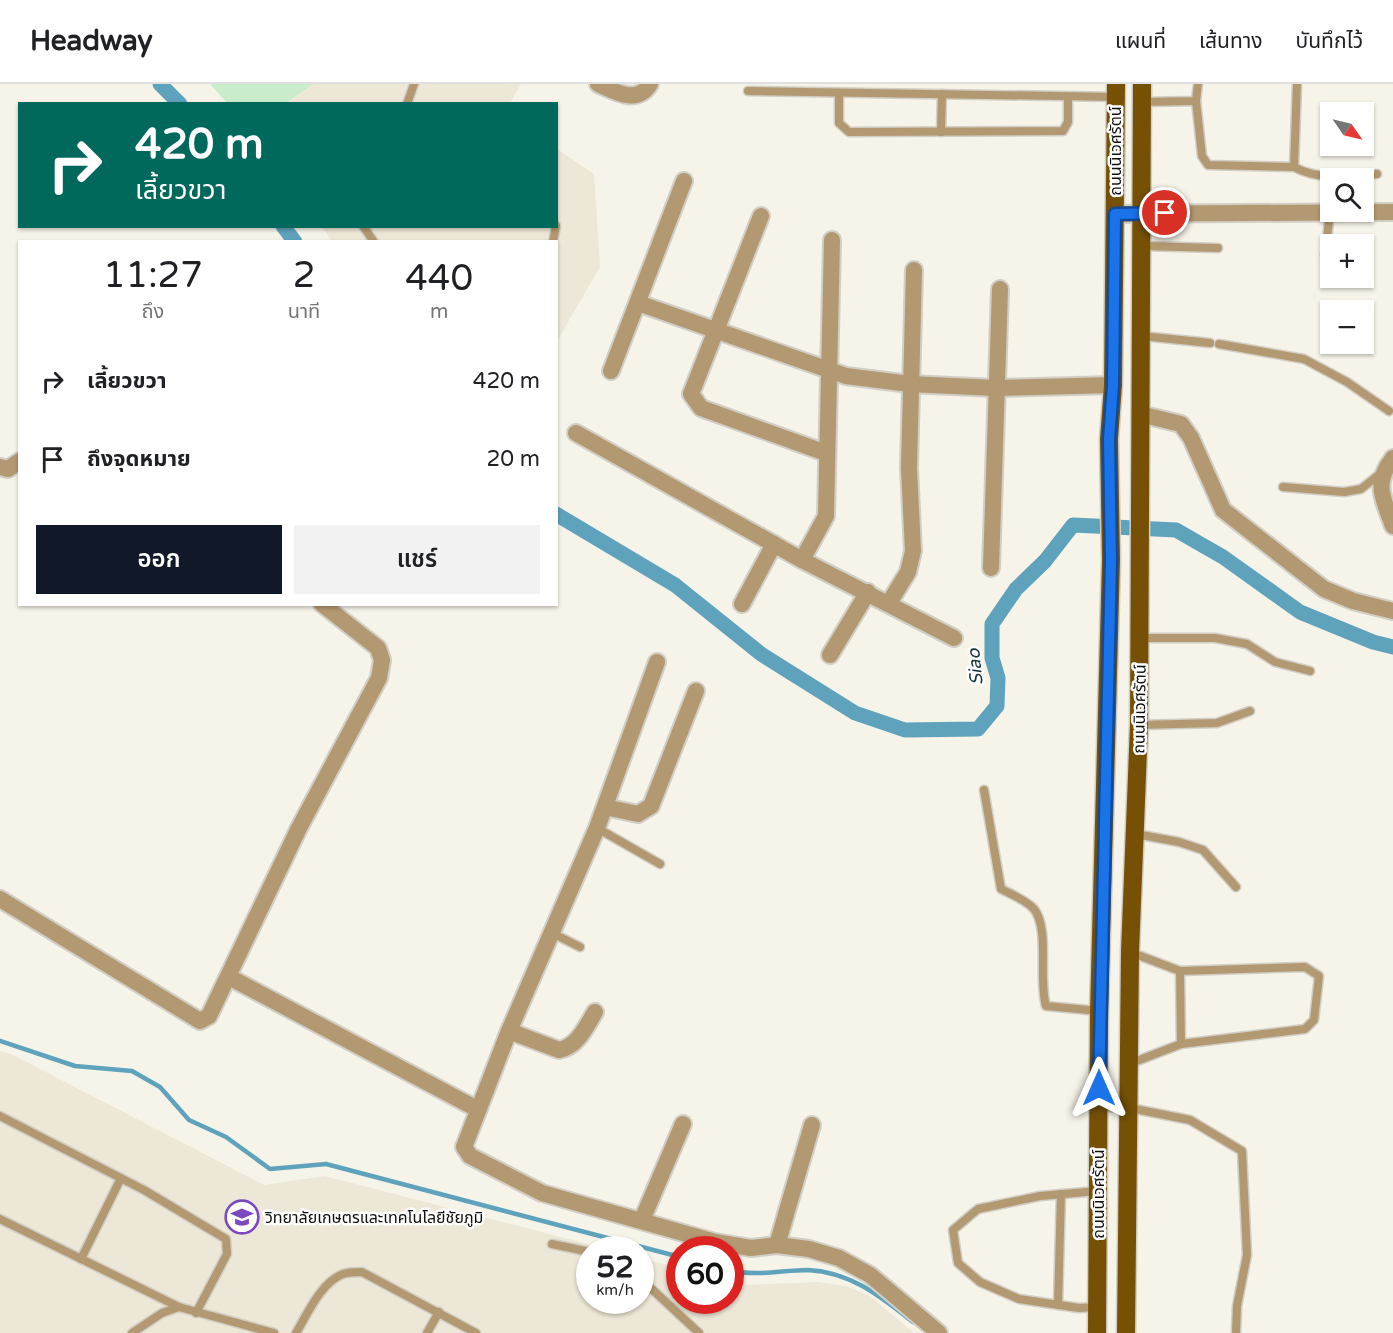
<!DOCTYPE html>
<html lang="th">
<head>
<meta charset="utf-8">
<style>
	body { margin:0; font-family:"Varela Round","Noto Sans Thai",sans-serif; background:#f2f2f2; color:#202124; height:100vh; display:flex; flex-direction:column; font-size:22px; white-space:nowrap }
	* { box-sizing:border-box; margin:0 }
	p { font-size:20px; color:#757577 }
	.icon { flex:none; width:33px; height:33px; fill:none; stroke:currentColor; stroke-width:2; stroke-linecap:round; stroke-linejoin:round }
	.map { position:relative; flex:1; overflow:hidden }
	.sheet { position:absolute; left:18px; top:156px; width:540px; height:366px; display:flex; flex-direction:column; background:#fff; border-radius:0px; box-shadow:0 2px 4px #0004 }
	.sheet>* { flex:none }
	.hud { position:absolute; left:18px; top:18px; width:540px; height:126px; border-radius:0px; box-shadow:0 2px 4px #0004; background:#00695c; color:#fff; overflow:hidden }
	.needle { width:39px; rotate:124deg }
	.fabs { position:absolute; left:1320px; top:18px; display:grid; gap:12px }
	.fabs a { display:grid; place-items:center; width:54px; height:54px; border-radius:0px; background:#fff; box-shadow:0 2px 4px #0004; font-size:30px }
	.speed { position:absolute; left:576px; top:1152px; display:flex; gap:12px; font-size:30px; font-weight:700; text-align:center }
	.speed>* { display:grid; place-content:center; width:78px; height:78px; border-radius:50%; background:#fff; box-shadow:0 2px 4px #0004; line-height:1 }
	.speed small { font-size:15px; font-weight:400 }
	.speed .limit { border:9px solid #d22; background:#fff; color:#111 }
	.pin { position:absolute; display:grid; place-items:center; width:51px; height:51px; color:#fff; margin:-26px; border:3px solid #fff; border-radius:50%; box-shadow:0 2px 6px #0007 }
	.me { position:absolute; width:66px; margin:-33px; rotate:0deg; stroke-linejoin:round; filter:drop-shadow(0 0 4px #0008) }
	.turn { display:flex; align-items:center; gap:21px; height:126px; padding:0 18px; font-size:27px }
	.turn .icon { width:78px; height:78px; stroke-width:2.5 }
	.turn b { display:block; font-size:42px; line-height:51px }
	.eta { display:flex; justify-content:space-evenly; align-items:center; height:102px; text-align:center }
	.eta b { font-size:36px; font-weight:600; line-height:42px }
	.primary-button { display:flex; gap:12px; margin-top:auto; padding:12px 18px }
	.primary-button a { flex:1; height:69px; border-radius:0px; background:#111827; color:#fff; font-size:24px; font-weight:600; line-height:69px; text-align:center }
	.primary-button a+a { background:#f2f2f2; color:#202124 }
	ul { padding:0; list-style:none }
	li { display:flex; align-items:center; gap:18px; height:78px; padding:0 18px }
	li div { flex:1 }
	li b { display:block; font-size:22px }
	li em { font-style:normal }
	header { display:flex; align-items:center; gap:36px; box-sizing:border-box; height:84px; padding:0 30px; background:#fff; border-bottom:2px solid #e0e0e0 }
	header strong { font-size:28px }
	nav { display:flex; gap:33px; margin-inline-start:auto; font-size:21px }
	.map>svg:first-child { display:block }
	.built { fill:#ece7d6 }
	.green { fill:#c9eccd }
	.lines { fill:none; stroke-linecap:round; stroke-linejoin:round }
	.stream { stroke:#5ea2bc; stroke-width:4.5 }
	.canal { stroke:#5ea2bc; stroke-width:15 }
	.lane-casing { stroke:#d1cec5; stroke-width:11 }
	.street-casing { stroke:#d1cec5; stroke-width:20 }
	.primary-casing { stroke:#d1cec5; stroke-width:21 }
	.lane { stroke:#b39972; stroke-width:8 }
	.street { stroke:#b39972; stroke-width:16 }
	.primary { stroke:#755005; stroke-width:18 }
	.route-casing { stroke:#114b97; stroke-width:15 }
	.route { stroke:#1a73e8; stroke-width:10 }
	.labels { text-anchor:middle; stroke-width:5; stroke-linejoin:round; paint-order:stroke }
	.street-label { font-size:16px; fill:#0f0e0a; stroke:#fff }
	.poi-label { font-size:16px; fill:#0f0e0a; stroke:#fff; text-anchor:start }
	.water-label { font-size:18px; font-style:italic; fill:#11323d; stroke:#fff }
</style>
</head>
<body>
<header>
<strong>Headway</strong>
<nav><a>แผนที่</a><a>เส้นทาง</a><a>บันทึกไว้</a></nav>
</header>
<div class="map">
<svg width="1393" height="1249" viewBox="0 0 1393 1249">
	<rect width="100%" height="100%" fill="#f6f3e9"/>
	<g class="built">
		<path d="M313,0H521L510,19L287,20Z"/>
		<path d="M557,65L594,90L600,183L557,257L556,158L332,157L322,143L556,142Z"/>
		<path d="M0,967L11,970L264,1101L325,1092L607,1165L590,1166V1216H640L641,1174L679,1184L680,1216H730L731,1198L742,1201L818,1198L846,1202L870,1212L914,1249H0Z"/>
	</g>
	<path class="green" d="M210,0H313L287,19L228,20Z"/>
	<g class="lines">
		<g class="stream">
			<path d="M0,957L75,982L132,987L160,1003L189,1036L226,1053L270,1085L326,1080L680,1173"/>
			<path d="M730,1186C756,1193 782,1186 808,1186C851,1188 881,1213 913,1238"/>
		</g>
		<g class="canal">
			<path d="M160,0L180,20"/>
			<path d="M283,142L295,158"/>
			<path d="M556,430L675,501L761,570L855,629L905,646L978,645L997,622L998,594L992,574V540L1016,505L1045,477L1073,441L1176,446L1223,473L1300,528L1373,558L1393,563"/>
		</g>
		<g class="lane-casing">
			<g id="lane">
				<path d="M748,7L1116,13"/>
				<path d="M839,9V39L849,48L1063,47L1068,38V13"/>
				<path d="M1196,17L1202,72L1208,81L1294,83L1297,0"/>
				<path d="M1142,18L1196,17L1198,0"/>
				<path d="M407,20L414,0"/>
				<path d="M941,48L942,10"/>
				<path d="M1294,83C1320,97 1348,92 1377,90"/>
				<path d="M363,142L374,158"/>
				<path d="M553,158L556,142"/>
				<path d="M1142,162L1218,164"/>
				<path d="M1325,171L1330,129"/>
				<path d="M1142,252L1210,259"/>
				<path d="M1219,260L1304,275L1347,298L1389,327"/>
				<path d="M1283,403L1344,408L1361,405L1381,389"/>
				<path d="M1140,554H1215L1247,560L1275,578L1310,587"/>
				<path d="M1139,641L1217,639L1250,627"/>
				<path d="M984,706L1001,805C1011,810 1026,816 1034,825C1050,845 1038,895 1046,922L1099,927"/>
				<path d="M597,744L660,780"/>
				<path d="M1136,750L1179,758L1203,766L1236,803"/>
				<path d="M552,849L580,863"/>
				<path d="M1180,887L1181,960"/>
				<path d="M1129,980L1181,960L1305,945L1314,936L1319,892L1305,883L1180,887L1130,868"/>
				<path d="M1099,1023L1130,1024L1190,1036L1242,1067L1247,1171L1237,1222L1236,1249"/>
				<path d="M0,1032L144,1106L226,1155L227,1170L196,1229"/>
				<path d="M0,1135L179,1223L274,1249"/>
				<path d="M552,1160L590,1168"/>
				<path d="M81,1175L121,1094"/>
				<path d="M640,1194L699,1249"/>
				<path d="M1058,1221L1061,1110"/>
				<path d="M1097,1223L1079,1224L1019,1215L980,1198L958,1179L953,1146L978,1125L1040,1112L1098,1107"/>
				<path d="M132,1249L162,1229L179,1223"/>
				<path d="M296,1249C307,1231 321,1198 343,1190C349,1188 356,1188 362,1188L476,1249"/>
				<path d="M427,1249L439,1228"/>
			</g>
		</g>
		<g class="street-casing">
			<g id="street">
				<path d="M598,0C616,8 637,21 650,0"/>
				<path d="M1115,130L1393,128"/>
				<path d="M761,132L691,310L701,324L826,369"/>
				<path d="M638,219L846,292L910,300L995,304L1113,301"/>
				<path d="M611,287L684,97"/>
				<path d="M1140,330L1181,340L1191,354L1223,426L1324,505L1353,517L1393,527"/>
				<path d="M576,349L802,476L954,554"/>
				<path d="M1393,374C1373,400 1383,414 1393,442"/>
				<path d="M0,383L8,385L20,377"/>
				<path d="M802,476L826,432L832,156"/>
				<path d="M991,484L1000,205"/>
				<path d="M889,519L908,488L913,467L909,384L914,186"/>
				<path d="M742,520L774,460"/>
				<path d="M830,571L868,508"/>
				<path d="M657,578L597,744L509,947L464,1063L470,1072L542,1109L715,1158L751,1164L777,1161L809,1165L839,1174L870,1191L939,1249"/>
				<path d="M605,723L638,730L651,722L696,607"/>
				<path d="M0,815L200,937L209,932L299,744L379,594L382,576L378,564L322,520"/>
				<path d="M229,893L477,1025"/>
				<path d="M509,947L559,966C577,963 586,943 595,928"/>
				<path d="M642,1136L683,1040"/>
				<path d="M777,1161L812,1041"/>
			</g>
		</g>
		<g class="primary-casing">
			<g id="primary">
				<path d="M1097,1249L1099,927L1111,476L1109,355L1113,301L1116,0"/>
				<path d="M1126,1249L1130,868L1139,641L1142,0"/>
			</g>
		</g>
		<use href="#lane" class="lane"/>
		<use href="#street" class="street"/>
		<use href="#primary" class="primary"/>
	</g>
	<g class="lines">
		<g class="route-casing">
			<path id="route" d="M1099,1004L1111,476L1109,355L1113,301L1115,130L1165,129"/>
		</g>
		<use href="#route" class="route"/>
	</g>
	<defs>
		<g id="university-ring" transform="scale(1.725)"><circle r="9.5" fill="#fff" stroke="#7c48bf" stroke-width="1.5"/><path d="M0-5L7-2L0 1L-7-2ZM-4 1L0 2.5L4 1V4Q0 6-4 4Z" fill="#7c48bf"/></g>
	</defs>
	<g fill-rule="evenodd">
		<use href="#university-ring" x="242" y="1133"/>
	</g>
	<g class="labels">
		<g class="street-label">
			<text transform="translate(1115 67) rotate(-90)" y="6">ถนนนิเวศรัตน์</text>
			<text transform="translate(1139 625) rotate(-89)" y="6">ถนนนิเวศรัตน์</text>
			<text transform="translate(1098 1110) rotate(-90)" y="6">ถนนนิเวศรัตน์</text>
		</g>
		<g class="poi-label">
			<text x="265" y="1139">วิทยาลัยเกษตรและเทคโนโลยีชัยภูมิ</text>
		</g>
		<g class="water-label">
			<text transform="translate(975 583) rotate(-96)" y="6">Siao</text>
		</g>
	</g>
</svg>
<div class="fabs">
<a><svg class="needle" viewBox="-14 -14 28 28"><path d="M0-13l5 13h-10z" fill="#e53935"/><path d="M0 13l5-13h-10z" fill="#757577"/></svg></a>
<a><svg class="icon" aria-label="search" viewBox="0 0 24 24"><circle cx="10" cy="10" r="6"/><path d="M15 15l6 6"/></svg></a>
<a>+</a>
<a>−</a>
</div>
<div class="speed"><div>52<small>km/h</small></div><div class="limit">60</div></div>
<div class="pin" style="left:1165px;top:129px;background:#d93025"><svg class="icon" aria-label="arrive" viewBox="0 0 24 24"><path d="M6 21V4h12l-3 4 3 4H6"/></svg></div>
<svg class="me" style="left:1099px;top:1004px" viewBox="-20 -20 40 40"><path d="M0-17L14 15 0 8-14 15z" fill="#1a73e8" stroke="#fff" stroke-width="4"/></svg>
<div class="hud">
<div class="turn"><svg class="icon" aria-label="right" viewBox="0 0 24 24"><path d="M7 20v-9h11M14 6l5 5-5 5"/></svg><div><b>420 m</b>เลี้ยวขวา</div></div>
</div>
<section class="sheet">
<div class="eta">
<div><b>11:27</b><p>ถึง</p></div>
<div><b>2</b><p>นาที</p></div>
<div><b>440</b><p>m</p></div>
</div>
<ul>
<li><svg class="icon" aria-label="right" viewBox="0 0 24 24"><path d="M7 20v-9h11M14 6l5 5-5 5"/></svg><div><b>เลี้ยวขวา</b></div><em>420 m</em></li>
<li><svg class="icon" aria-label="arrive" viewBox="0 0 24 24"><path d="M6 21V4h12l-3 4 3 4H6"/></svg><div><b>ถึงจุดหมาย</b></div><em>20 m</em></li>
</ul>
<div class="primary-button"><a>ออก</a><a>แชร์</a></div>
</section>
</div>
</body>
</html>
